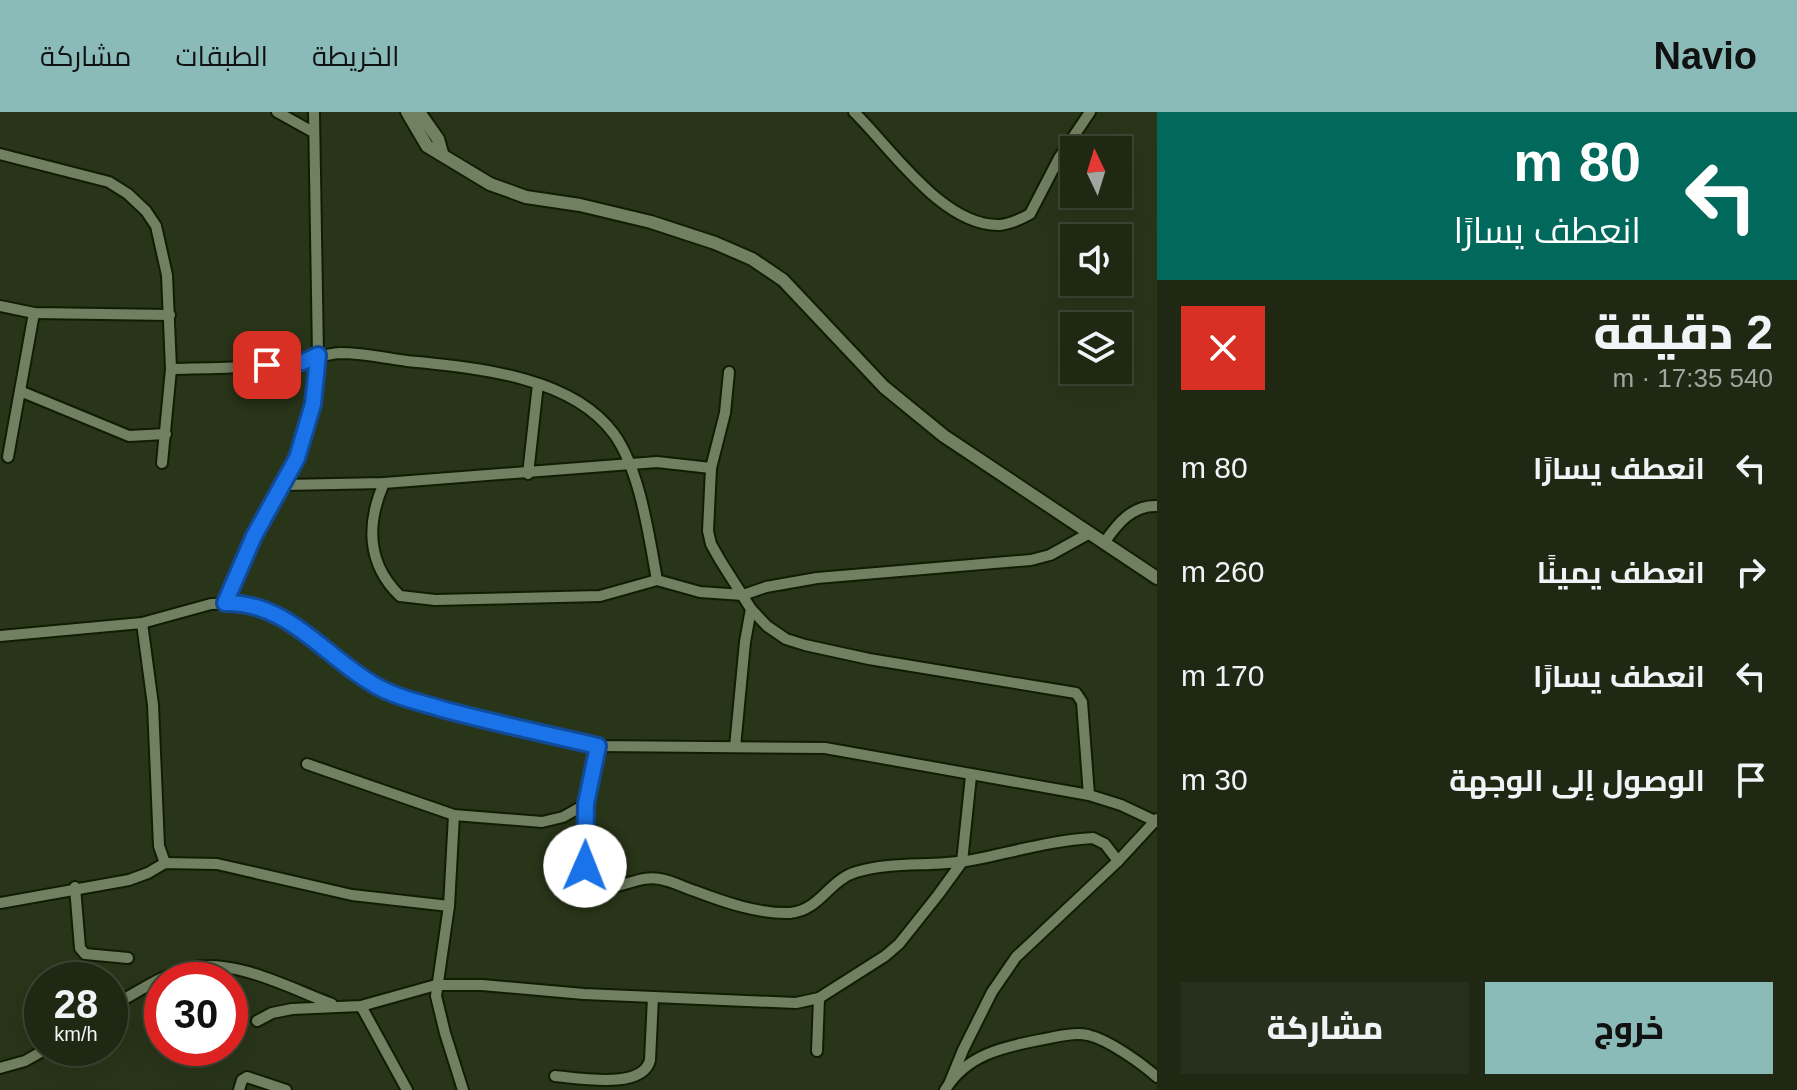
<!DOCTYPE html>
<html lang="ar">
<head>
<meta charset="utf-8">
<style>
	body { margin:0; font-family:Helvetica,Cairo,sans-serif; background:#27301c; color:#f1f3f6; direction:rtl; height:100vh; display:flex; flex-direction:column; font-size:30px; white-space:nowrap }
	* { box-sizing:border-box; margin:0 }
	p { font-size:26px; color:#a1a6a0 }
	.icon { flex:none; width:44px; height:44px; fill:none; stroke:currentColor; stroke-width:2; stroke-linecap:round; stroke-linejoin:round }
	.map { position:relative; flex:1; overflow:hidden; direction:ltr }
	.side { display:flex; flex-direction:column; background:#1f2813; width:640px }
	.side>* { flex:none }
	.hud { background:#00695c; color:#fff; overflow:hidden }
	.needle { width:52px; rotate:356deg }
	.buttons { position:absolute; left:1060px; top:24px; display:grid; gap:16px }
	.buttons a { display:grid; place-items:center; width:72px; height:72px; border-radius:0px; background:#1f2813; box-shadow:0 8px 32px #0002,0 0 0 2px #3c4433; font-size:40px }
	.speed { position:absolute; left:24px; top:850px; display:flex; gap:16px; font-size:40px; font-weight:700; text-align:center }
	.speed>* { display:grid; place-content:center; width:104px; height:104px; border-radius:50%; background:#1f2813; box-shadow:0 8px 32px #0002,0 0 0 2px #3c4433; line-height:1 }
	.speed small { font-size:20px; font-weight:400 }
	.speed .limit { border:12px solid #d22; background:#fff; color:#111 }
	.pin { position:absolute; display:grid; place-items:center; width:68px; height:68px; color:#fff; margin:-34px; border-radius:16px; box-shadow:0 4px 12px #0006 }
	.me { position:absolute; width:88px; margin:-44px; rotate:1deg; stroke-linejoin:round; filter:drop-shadow(0 0 6px #0008) }
	.turn { display:flex; align-items:center; gap:28px; height:168px; padding:0 24px; font-size:36px }
	.turn .icon { width:104px; height:104px; stroke-width:2.5 }
	.turn b { display:block; font-size:56px; line-height:68px }
	.round { display:grid; place-items:center; flex:none; width:84px; height:84px; border-radius:0px; background:#27301c }
	.headline { display:flex; align-items:center; justify-content:space-between; height:136px; padding:0 24px }
	h1 { font-size:48px; font-weight:800; line-height:60px }
	.cta { display:flex; gap:16px; margin-top:auto; padding:16px 24px }
	.cta a { flex:1; height:92px; border-radius:0px; background:#8bbbb9; color:#111; font-size:32px; font-weight:800; line-height:92px; text-align:center }
	.cta a+a { background:#27301c; color:#f1f3f6 }
	ul { padding:0; list-style:none }
	li { display:flex; align-items:center; gap:24px; height:104px; padding:0 24px }
	li div { flex:1 }
	li b { display:block; font-size:30px }
	li em { font-style:normal }
	header { display:flex; align-items:center; gap:48px; box-sizing:border-box; height:112px; padding:0 40px; background:#8bbbb9; color:#111 }
	header strong { font-size:38px }
	nav { display:flex; gap:44px; margin-inline-start:auto; font-size:28px }
	main { display:flex; flex:1; min-height:0 }
	.map>svg:first-child { display:block }
	.lines { fill:none; stroke-linecap:round; stroke-linejoin:round }
	.minor-casing { stroke:#111c02; stroke-width:14 }
	.tertiary-casing { stroke:#111c02; stroke-width:16 }
	.minor { stroke:#718061; stroke-width:10 }
	.tertiary { stroke:#718061; stroke-width:12 }
	.route-casing { stroke:#114b97; stroke-width:20 }
	.route { stroke:#1a73e8; stroke-width:14 }
</style>
</head>
<body>
<header>
<strong>Navio</strong>
<nav><a>الخريطة</a><a>الطبقات</a><a>مشاركة</a></nav>
</header>
<main>
<section class="side">
<div class="hud">
<div class="turn"><svg class="icon" aria-label="left" viewBox="0 0 24 24"><path d="M17 20v-9H6M10 6l-5 5 5 5"/></svg><div><b>80 m</b>انعطف يسارًا</div></div>
</div>
<div class="headline"><div><h1>2 دقيقة</h1><p>540 m · 17:35</p></div><a class="round" style="background:#d93025;color:#fff"><svg class="icon" aria-label="close" viewBox="0 0 24 24"><path d="M6 6l12 12M18 6L6 18"/></svg></a></div>
<ul>
<li><svg class="icon" aria-label="left" viewBox="0 0 24 24"><path d="M17 20v-9H6M10 6l-5 5 5 5"/></svg><div><b>انعطف يسارًا</b></div><em>80 m</em></li>
<li><svg class="icon" aria-label="right" viewBox="0 0 24 24"><path d="M7 20v-9h11M14 6l5 5-5 5"/></svg><div><b>انعطف يمينًا</b></div><em>260 m</em></li>
<li><svg class="icon" aria-label="left" viewBox="0 0 24 24"><path d="M17 20v-9H6M10 6l-5 5 5 5"/></svg><div><b>انعطف يسارًا</b></div><em>170 m</em></li>
<li><svg class="icon" aria-label="arrive" viewBox="0 0 24 24"><path d="M6 21V4h12l-3 4 3 4H6"/></svg><div><b>الوصول إلى الوجهة</b></div><em>30 m</em></li>
</ul>
<div class="cta"><a>خروج</a><a>مشاركة</a></div>
</section>
<div class="map">
<svg width="1157" height="978" viewBox="0 0 1157 978">
	<rect width="100%" height="100%" fill="#293519"/>
	<g class="lines">
		<g class="minor-casing">
			<g id="minor">
				<path d="M277,0L313,20"/>
				<path d="M854,0C891,36 943,115 1000,113C1010,112 1021,107 1030,102L1059,46L1090,0"/>
				<path d="M0,42L109,70L128,82L146,99L156,114L167,163L171,257L162,351"/>
				<path d="M0,194L34,201L170,203"/>
				<path d="M171,257C212,256 253,256 293,251C310,249 323,242 340,241C363,241 385,246 407,249C474,256 571,263 614,322C640,358 649,424 657,468L700,480L743,483L766,475L817,466L1031,448L1050,443L1088,422"/>
				<path d="M729,260L725,301L711,356L708,419L711,432L720,448L751,497L767,514L786,527L805,533L869,547L1076,581L1082,590L1089,683"/>
				<path d="M20,279L129,324L166,322"/>
				<path d="M8,345L34,201"/>
				<path d="M528,362L538,272"/>
				<path d="M384,371C366,412 367,452 400,484L435,488L600,484L657,468"/>
				<path d="M284,373L384,371L657,350L711,356"/>
				<path d="M1104,431C1117,412 1132,393 1157,394"/>
				<path d="M225,491L254,424L297,346L313,292L318,243L314,0"/>
				<path d="M142,511L153,593L159,734L165,751"/>
				<path d="M0,524L142,511L211,492L243,491L279,504L312,524L373,573L400,585L470,605L598,634L825,636L1089,683L1121,693L1157,710"/>
				<path d="M598,634L586,692L585,754C607,794 630,761 660,767C672,769 683,775 695,779C724,790 758,802 790,801C819,799 829,768 856,760C892,749 929,755 966,749C1007,742 1050,728 1093,726L1105,732L1118,749"/>
				<path d="M735,635L745,530L751,497"/>
				<path d="M307,652L454,703L542,710L563,705L586,692"/>
				<path d="M454,703L449,794L436,884L445,921L463,978"/>
				<path d="M75,775L80,836L85,842L128,846"/>
				<path d="M0,791L129,768L148,761L165,751L217,752L352,783L449,794"/>
				<path d="M361,894L407,978"/>
				<path d="M110,895C135,882 161,863 188,856C236,846 289,876 332,892"/>
				<path d="M257,909L272,901L292,897L361,894L436,873H482L584,882L796,891L819,886L885,844L899,832L938,783L962,750L971,664"/>
				<path d="M817,939L819,886"/>
				<path d="M0,956L25,949L48,936"/>
				<path d="M555,964C579,966 643,978 650,948L653,885"/>
				<path d="M950,970L963,938L992,880L1016,845L1118,749L1157,707"/>
				<path d="M239,978L242,968L247,965L286,978"/>
				<path d="M945,978C966,943 1003,935 1039,928C1055,925 1073,920 1088,923C1109,928 1141,951 1157,965"/>
			</g>
		</g>
		<g class="tertiary-casing">
			<g id="tertiary">
				<path d="M407,0L427,34L490,72L526,85L580,93L651,110L715,131L752,147L783,168L884,275L944,324L1157,466"/>
				<path d="M419,0L438,27L442,41"/>
			</g>
		</g>
		<use href="#minor" class="minor"/>
		<use href="#tertiary" class="tertiary"/>
	</g>
	<g class="lines">
		<g class="route-casing">
			<path id="route" d="M267,253L303,250L318,243L313,292L297,346L254,424L225,491C288,490 323,543 373,572C394,585 419,590 442,597C494,611 546,622 598,634L586,692L585,754"/>
		</g>
		<use href="#route" class="route"/>
	</g>
</svg>
<div class="buttons">
<a><svg class="needle" viewBox="-14 -14 28 28"><path d="M0-13l5 13h-10z" fill="#e53935"/><path d="M0 13l5-13h-10z" fill="#a1a6a0"/></svg></a>
<a><svg class="icon" aria-label="sound" viewBox="0 0 24 24"><path d="M4 9h4l5-4v14l-5-4H4zM17 9q2 3 0 6"/></svg></a>
<a><svg class="icon" aria-label="layers" viewBox="0 0 24 24"><path d="M12 4l9 5-9 5-9-5zM3 14l9 5 9-5"/></svg></a>
</div>
<div class="speed"><div>28<small>km/h</small></div><div class="limit">30</div></div>
<div class="pin" style="left:267px;top:253px;background:#d93025"><svg class="icon" aria-label="arrive" viewBox="0 0 24 24"><path d="M6 21V4h12l-3 4 3 4H6"/></svg></div>
<svg class="me" style="left:585px;top:754px" viewBox="-20 -20 40 40"><circle r="19" fill="#fff"/><path d="M0-13L10 11 0 6-10 11z" fill="#1a73e8"/></svg>
</div>
</main>
</body>
</html>
